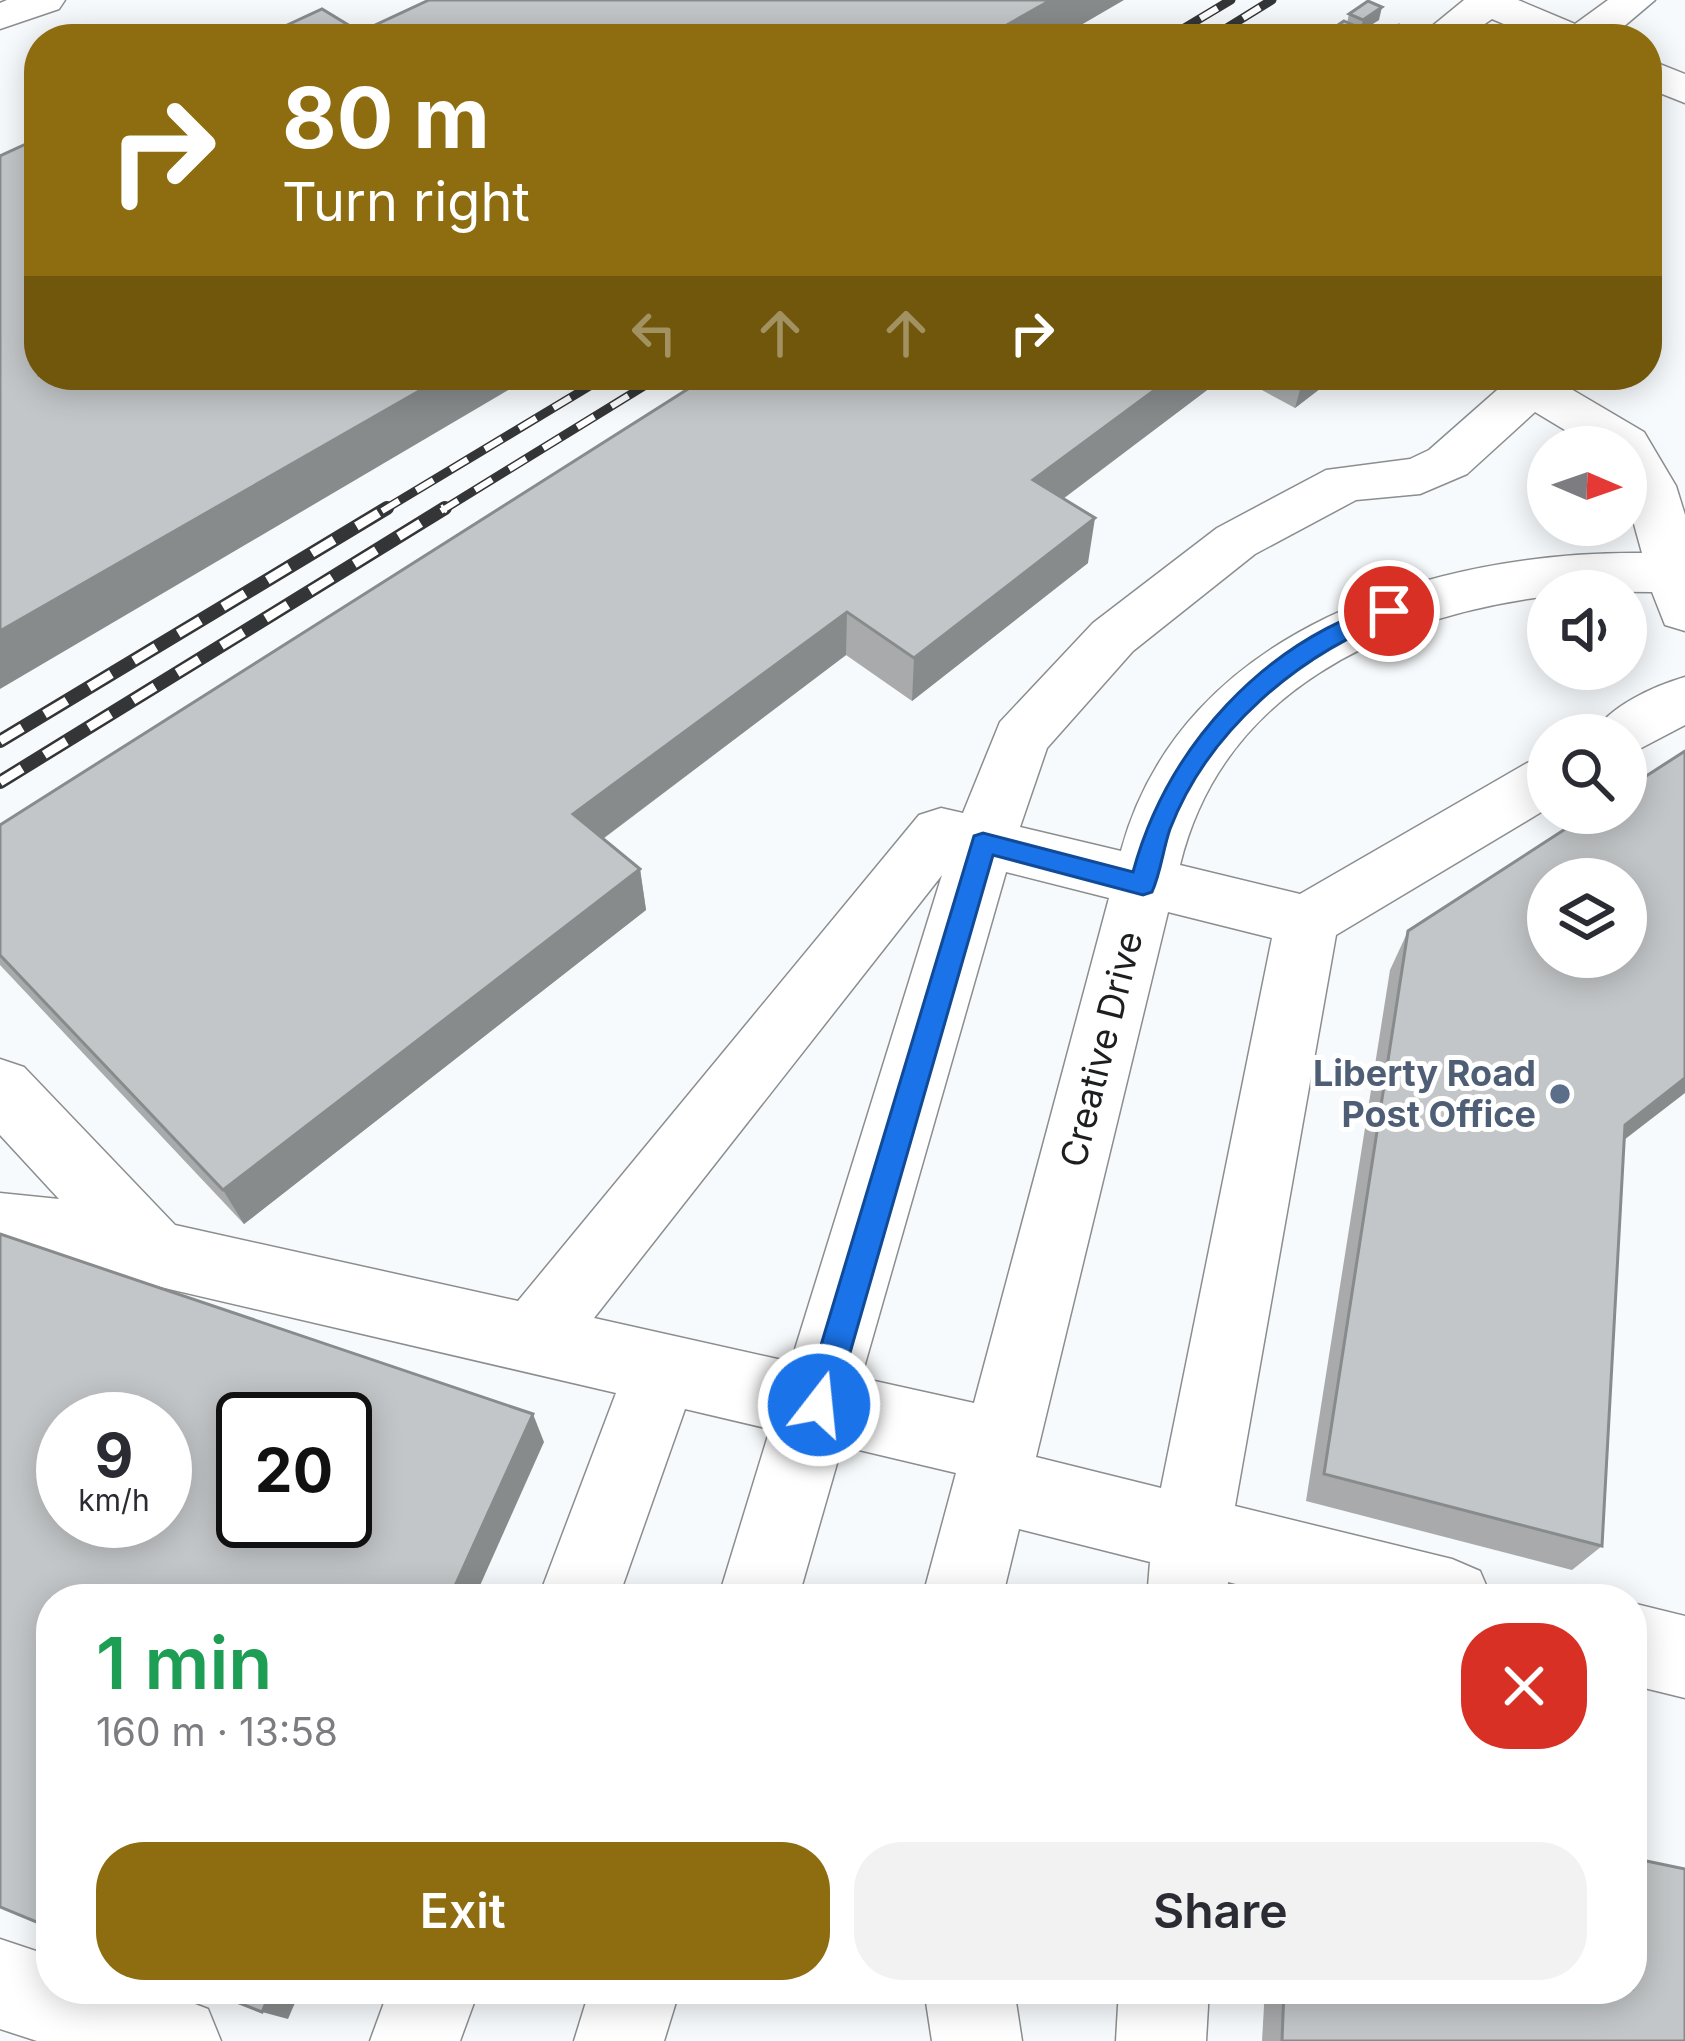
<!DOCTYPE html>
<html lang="en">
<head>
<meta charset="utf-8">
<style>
	body { margin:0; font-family:Inter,sans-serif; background:#f2f2f3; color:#2b2b33; height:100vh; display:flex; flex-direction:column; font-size:45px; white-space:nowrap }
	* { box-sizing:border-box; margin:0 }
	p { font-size:39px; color:#7c7c81 }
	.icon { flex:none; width:66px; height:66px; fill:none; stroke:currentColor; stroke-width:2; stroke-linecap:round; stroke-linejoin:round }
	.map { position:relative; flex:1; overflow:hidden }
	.panel { position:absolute; left:36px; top:1584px; width:1611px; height:420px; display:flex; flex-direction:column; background:#fff; border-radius:48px; box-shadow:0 6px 30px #0003 }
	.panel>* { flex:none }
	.banner { position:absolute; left:24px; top:24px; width:1638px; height:366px; border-radius:48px; box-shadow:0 6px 30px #0003; background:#8d6d0f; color:#fff; overflow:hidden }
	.needle { width:78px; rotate:92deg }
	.tools { position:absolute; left:1527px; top:426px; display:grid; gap:24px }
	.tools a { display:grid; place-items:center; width:120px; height:120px; border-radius:50%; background:#fff; box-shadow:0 6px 30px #0003; font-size:60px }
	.speed { position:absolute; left:36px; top:1392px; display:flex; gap:24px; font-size:60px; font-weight:700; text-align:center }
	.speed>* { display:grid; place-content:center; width:156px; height:156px; border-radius:50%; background:#fff; box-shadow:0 6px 30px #0003; line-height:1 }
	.speed small { font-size:30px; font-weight:400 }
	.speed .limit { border:6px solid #111; border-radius:18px; background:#fff; color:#111 }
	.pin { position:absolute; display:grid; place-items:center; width:102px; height:102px; color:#fff; margin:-51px; border:6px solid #fff; border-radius:50%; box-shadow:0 3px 12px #0007 }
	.me { position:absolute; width:132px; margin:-66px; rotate:16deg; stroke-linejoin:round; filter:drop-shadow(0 0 9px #0008) }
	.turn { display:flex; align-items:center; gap:42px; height:252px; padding:0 60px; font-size:54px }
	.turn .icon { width:156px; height:156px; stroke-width:2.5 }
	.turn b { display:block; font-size:84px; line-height:102px }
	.lanes { display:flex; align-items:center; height:114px; padding:0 60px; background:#0003; justify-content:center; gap:60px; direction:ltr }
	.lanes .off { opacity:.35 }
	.round { display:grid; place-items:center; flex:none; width:126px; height:126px; border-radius:48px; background:#f2f2f3 }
	.head { display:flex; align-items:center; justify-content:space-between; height:204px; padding:0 60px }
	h1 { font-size:72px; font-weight:600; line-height:90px; color:#1e9e55 }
	.cta { display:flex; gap:24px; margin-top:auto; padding:24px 60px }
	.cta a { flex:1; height:138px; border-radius:48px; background:#8d6d0f; color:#fff; font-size:48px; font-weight:600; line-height:138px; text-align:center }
	.cta a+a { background:#f2f2f3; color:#2b2b33 }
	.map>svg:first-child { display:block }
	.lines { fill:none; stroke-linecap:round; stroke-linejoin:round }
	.minor-casing { stroke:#8b8e8f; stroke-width:3 }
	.minor { fill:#fff; fill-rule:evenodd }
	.rail-far1-casing { stroke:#343536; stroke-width:9 }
	.rail-casing { stroke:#343536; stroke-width:14 }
	.rail-far1 { stroke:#fff; stroke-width:6; stroke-dasharray:20; stroke-linecap:butt }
	.rail { stroke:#fff; stroke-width:9; stroke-dasharray:26; stroke-linecap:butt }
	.wall { fill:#a8aaac }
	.shaded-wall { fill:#888b8c }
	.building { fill:#c3c6c8; stroke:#888b8c; stroke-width:3; fill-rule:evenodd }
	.route { fill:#1a73e8; stroke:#114b97; stroke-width:3 }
	.service-dot { fill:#5c6f8a; stroke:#fff; stroke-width:4.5 }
	.labels { text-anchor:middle; stroke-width:10; stroke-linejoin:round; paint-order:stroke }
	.street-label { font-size:36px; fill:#1d1e1f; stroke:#fff }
	.service-label { font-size:36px; font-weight:bold; fill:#4e5e75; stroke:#fff; text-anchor:end }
</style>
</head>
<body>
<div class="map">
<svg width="1685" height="2041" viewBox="0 0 1685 2041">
	<rect width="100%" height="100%" fill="#f7fafc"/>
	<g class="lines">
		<g class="minor-casing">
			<g id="minor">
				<path d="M7,0H65L59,9L0,29V3Z"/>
				<path d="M1464,0H1518L1575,24L1608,0H1655L1609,39H1539L1492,19L1463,39H1430L1425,32Z"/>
				<path d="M1647,59L1685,74V103L1647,88Z"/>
				<path d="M1513,376H1549L1644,432L1676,486L1685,515V631L1665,625L1652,592L1548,591V596C1385,617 1222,691 1180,865L1300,894L1527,763L1548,756V808L1336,935L1235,1506L1452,1559L1480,1571L1492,1599H1294L1228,1582L1227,1599H1147L1150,1562L1019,1529L1002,1599H922L956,1473L842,1446L798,1599H718L770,1429L685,1409L618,1599H538L616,1393L53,1262L0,1257V1193L59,1199L0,1135V1059L24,1067L175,1225L518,1301L919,815L941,808L963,813L1000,722L1093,623L1217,528L1326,470L1410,459L1429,450ZM1535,412L1593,447H1626V495L1642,553C1436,551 1181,628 1121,851L1020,827L1047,748L1133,651L1255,554L1356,500L1420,494L1467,474ZM1006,872L1109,898L974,1403L861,1378ZM942,875L791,1362L594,1318ZM1168,912L1272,938L1161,1488L1036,1457Z"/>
				<path d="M1685,677V725L1626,756V735H1592C1609,706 1654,686 1685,677Z"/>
				<path d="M1632,1603L1685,1616V1698L1632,1685Z"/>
				<path d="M0,1939L51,1956V1989H156L208,2009L221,2041H37L0,2029Z"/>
				<path d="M389,1989H479L460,2041H370Z"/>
				<path d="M590,1989H680L664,2041H574Z"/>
				<path d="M924,1989H1014L1022,2041H932Z"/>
				<path d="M1119,1989H1209L1206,2041H1116Z"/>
			</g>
		</g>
		<use href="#minor" class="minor"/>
		<g class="rail-far1-casing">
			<g id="rail-far1">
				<path d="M1166,39L1231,0"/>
				<path d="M1209,39L1272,0"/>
				<path d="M382,511L608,375"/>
				<path d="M441,511L662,375"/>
			</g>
		</g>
		<g class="rail-casing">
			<g id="rail">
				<path d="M0,741L387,508"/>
				<path d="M0,782L445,508"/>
			</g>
		</g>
		<use href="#rail-far1" class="rail-far1"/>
		<use href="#rail" class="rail"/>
	</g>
	<g class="wall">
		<path d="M1349,14L1379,20L1359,32L1358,39H1322L1323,35L1347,23Z"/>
		<path d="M710,375H1227L1063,499L1088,563L912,701L846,655L603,839L640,869L646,910L244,1224L0,965V825Z"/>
		<path d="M1234,375H1338L1295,408Z"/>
		<path d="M1408,931L1624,1140L1602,1546L1572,1570L1306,1501L1390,970Z"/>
		<path d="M1265,1989H1632L1685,2041H1262Z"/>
	</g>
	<g class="shaded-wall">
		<path d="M1051,0H1124L1057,39H982Z"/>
		<path d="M1382,7L1379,20L1360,32L1363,20Z"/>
		<path d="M1360,28L1358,39H1344Z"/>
		<path d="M447,375H534L0,689V631Z"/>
		<path d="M1175,375H1227L1028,525L1033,480Z"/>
		<path d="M1304,375H1338L1295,408Z"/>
		<path d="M1095,518L1088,563L912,701L914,658Z"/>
		<path d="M847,612L846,655L581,855L573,814Z"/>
		<path d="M640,869L646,910L244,1224L223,1190Z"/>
		<path d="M1685,1078V1093L1598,1160L1625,1125Z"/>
		<path d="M533,1414L544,1442L474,1599H449Z"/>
		<path d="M272,1989H301L288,2019L262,2012Z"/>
	</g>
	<g class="building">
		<path d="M429,0H1051L982,39H257L322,9L360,32Z"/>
		<path d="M1368,1L1382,7L1363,20L1349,14Z"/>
		<path d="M1344,21L1360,28L1344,39H1332L1323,35Z"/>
		<path d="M1399,25L1414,32L1403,39H1390L1382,35Z"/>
		<path d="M39,138V375H447L0,631V156Z"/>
		<path d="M710,375H1175L1033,480L1095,518L914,658L847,612L573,814L640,869L223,1190L0,955V825Z"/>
		<path d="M1685,751V1078L1625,1125L1602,1546L1324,1474L1408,931L1590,813H1626V789ZM1548,879H1626V957H1548Z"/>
		<path d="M0,1234L533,1414L449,1599H51V1928L0,1907ZM63,1419H165V1521H63ZM243,1419H345V1521H243Z"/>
		<path d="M1632,1858L1685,1869V2041H1282L1284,1989H1632Z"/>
		<path d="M204,1989H272L262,2012Z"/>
	</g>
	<path class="route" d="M1389,603L1397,605V617C1300,653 1208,730 1170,829C1163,849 1161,872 1152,892L1143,895L993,855L835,1405L830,1415L819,1420L808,1415L803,1405L974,836L983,833L1133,872C1167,747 1264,641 1389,603Z"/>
	<circle class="service-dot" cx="1560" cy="1094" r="12"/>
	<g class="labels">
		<g class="street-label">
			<text transform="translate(1101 1049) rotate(-76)" y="13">Creative Drive</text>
		</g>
		<g class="service-label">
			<text x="1536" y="1086">Liberty Road<tspan x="1536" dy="41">Post Office</tspan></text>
		</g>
	</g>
</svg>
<div class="tools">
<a><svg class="needle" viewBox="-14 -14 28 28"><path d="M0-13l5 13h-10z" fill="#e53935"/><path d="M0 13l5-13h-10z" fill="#7c7c81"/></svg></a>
<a><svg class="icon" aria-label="sound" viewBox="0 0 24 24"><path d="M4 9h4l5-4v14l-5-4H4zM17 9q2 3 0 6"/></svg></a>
<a><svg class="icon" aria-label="search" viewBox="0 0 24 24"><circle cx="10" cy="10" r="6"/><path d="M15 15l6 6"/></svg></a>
<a><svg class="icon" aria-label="layers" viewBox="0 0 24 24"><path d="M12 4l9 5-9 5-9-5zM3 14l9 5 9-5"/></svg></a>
</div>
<div class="speed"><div>9<small>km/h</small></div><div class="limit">20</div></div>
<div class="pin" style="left:1389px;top:611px;background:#d93025"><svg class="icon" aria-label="arrive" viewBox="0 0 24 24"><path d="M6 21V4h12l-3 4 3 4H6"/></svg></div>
<svg class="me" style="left:819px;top:1405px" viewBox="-20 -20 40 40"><circle r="17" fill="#1a73e8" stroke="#fff" stroke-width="3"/><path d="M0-11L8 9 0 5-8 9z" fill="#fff"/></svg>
<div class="banner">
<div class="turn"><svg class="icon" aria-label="right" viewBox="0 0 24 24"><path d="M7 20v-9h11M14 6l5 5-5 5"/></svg><div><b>80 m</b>Turn right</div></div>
<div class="lanes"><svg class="icon off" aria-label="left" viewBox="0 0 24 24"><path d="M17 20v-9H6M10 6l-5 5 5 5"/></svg><svg class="icon off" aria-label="ahead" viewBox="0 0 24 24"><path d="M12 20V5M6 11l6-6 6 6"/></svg><svg class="icon off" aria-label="ahead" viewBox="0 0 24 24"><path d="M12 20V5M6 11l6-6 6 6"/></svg><svg class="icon" aria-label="right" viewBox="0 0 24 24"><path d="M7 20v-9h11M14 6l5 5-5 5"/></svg></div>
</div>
<section class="panel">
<div class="head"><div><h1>1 min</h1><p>160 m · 13:58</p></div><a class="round" style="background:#d93025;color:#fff"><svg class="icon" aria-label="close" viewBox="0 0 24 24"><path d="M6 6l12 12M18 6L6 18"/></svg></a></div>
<div class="cta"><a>Exit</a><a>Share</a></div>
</section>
</div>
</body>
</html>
